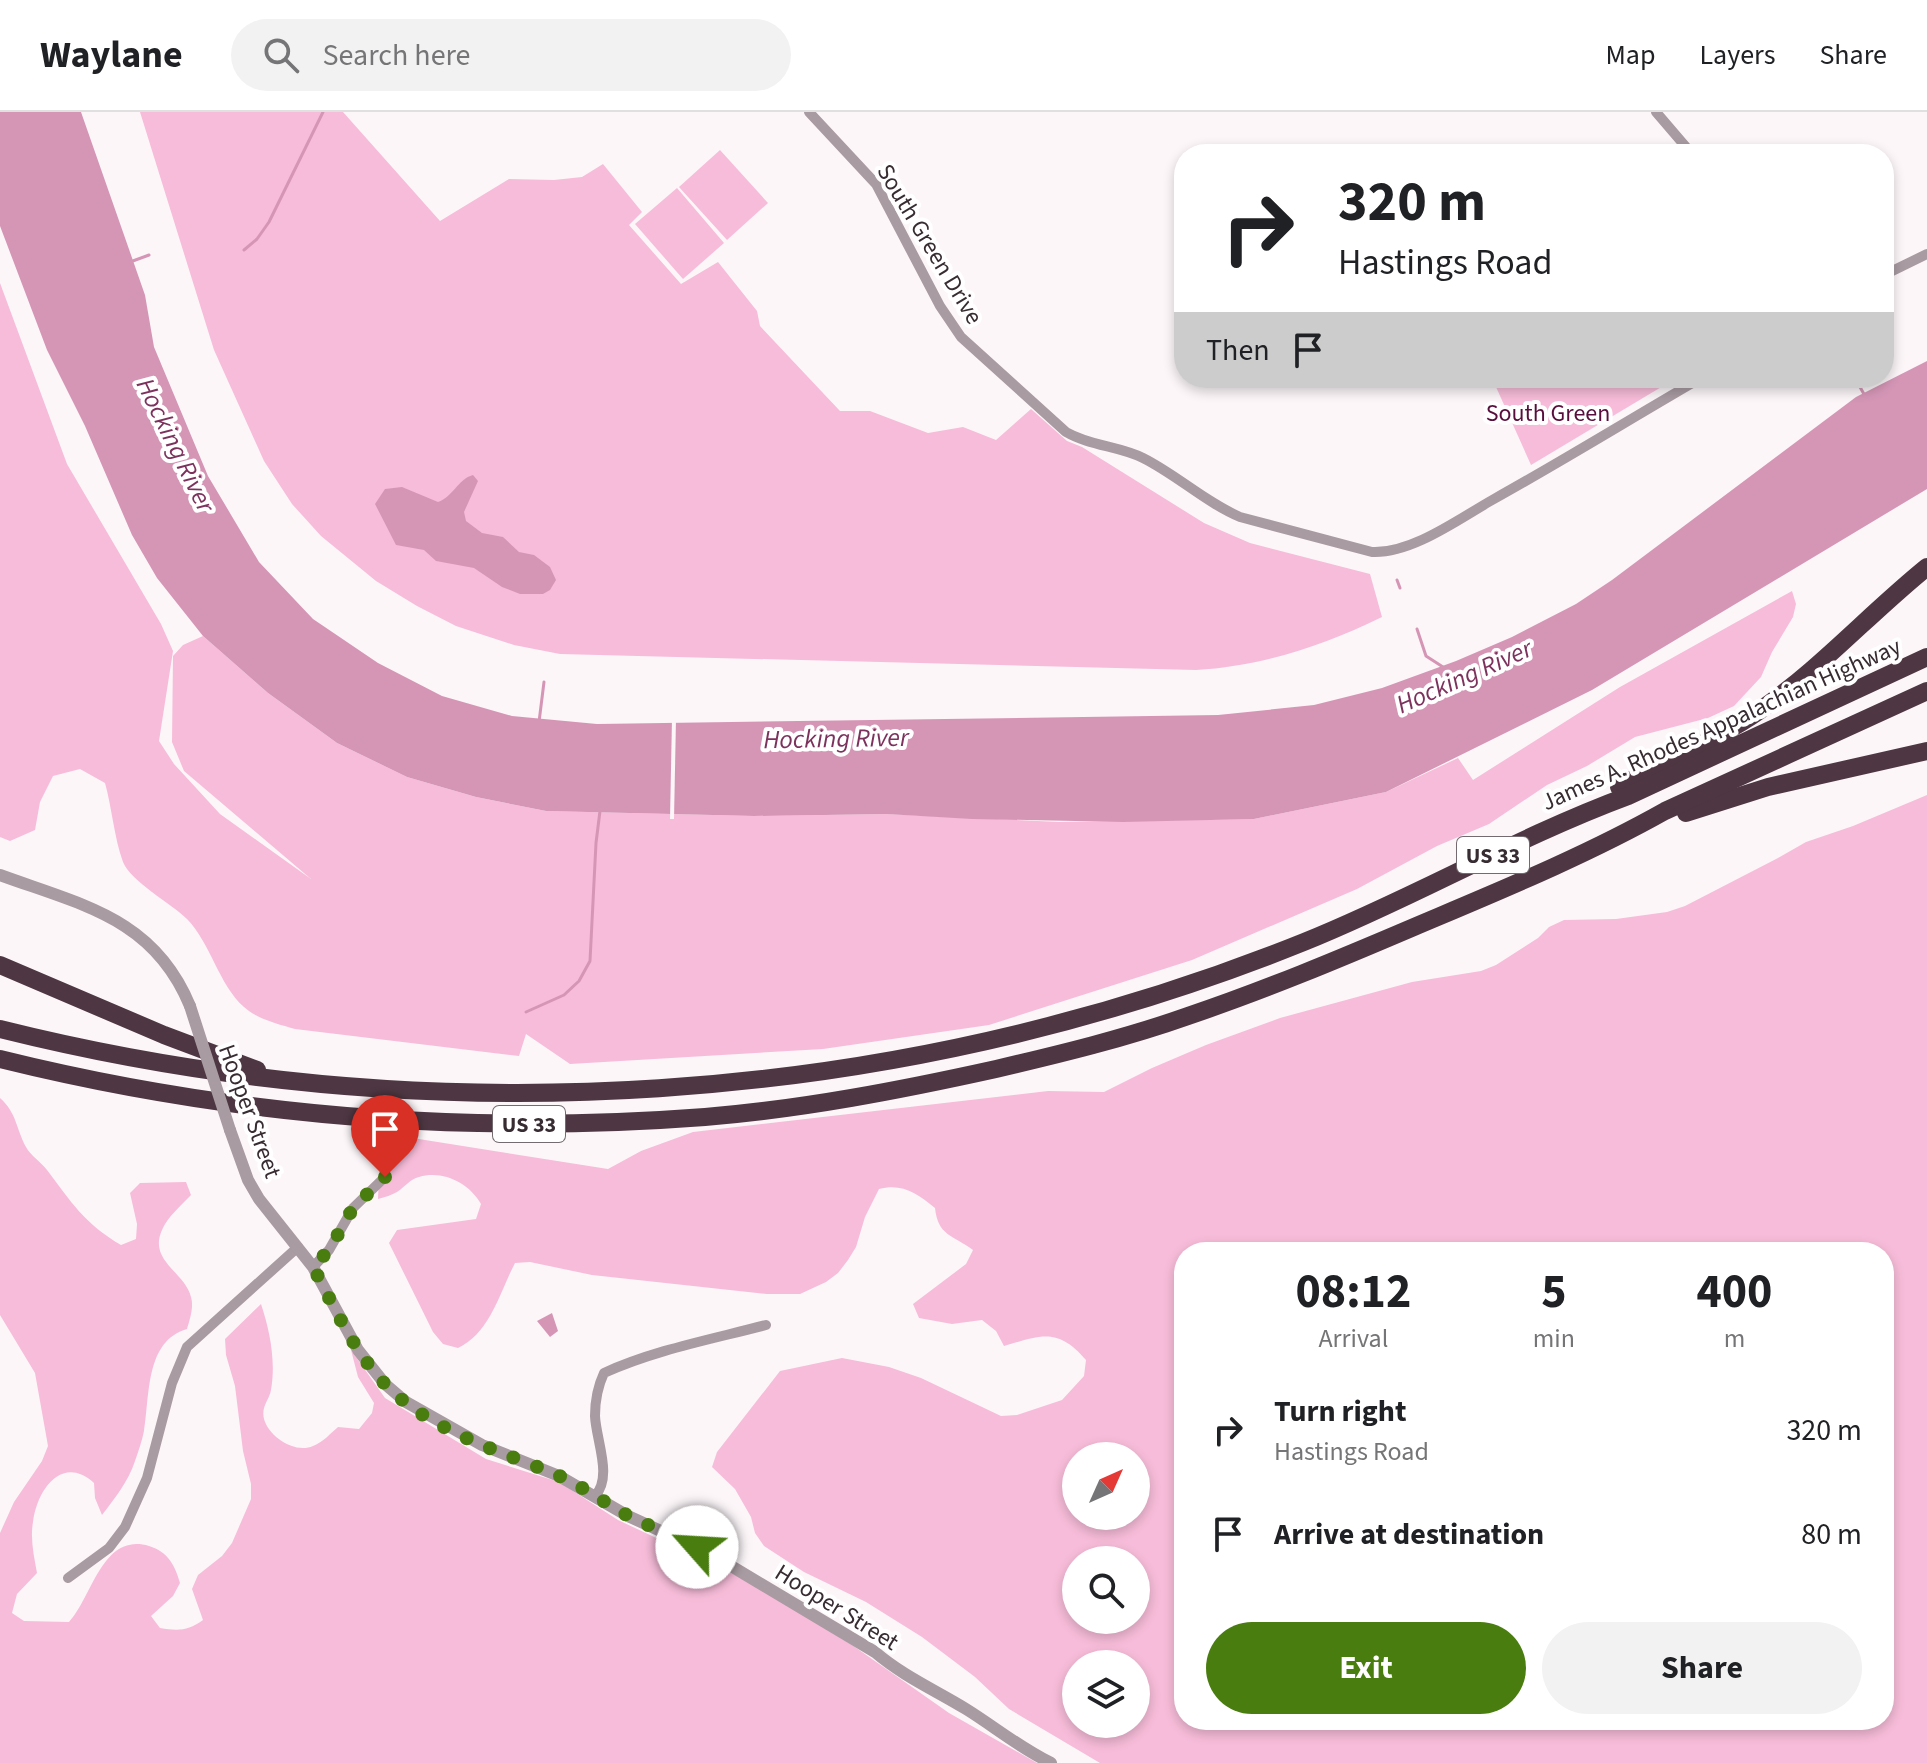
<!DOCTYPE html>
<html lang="en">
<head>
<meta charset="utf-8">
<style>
	body { margin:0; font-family:"Source Sans 3",sans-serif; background:#f2f2f2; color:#202124; height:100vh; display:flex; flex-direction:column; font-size:30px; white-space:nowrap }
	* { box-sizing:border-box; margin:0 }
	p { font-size:26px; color:#757577 }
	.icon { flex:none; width:44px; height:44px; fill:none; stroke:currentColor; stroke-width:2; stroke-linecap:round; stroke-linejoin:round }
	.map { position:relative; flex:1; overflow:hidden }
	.side { position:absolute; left:1174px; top:1130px; width:720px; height:488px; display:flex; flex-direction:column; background:#fff; border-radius:32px; box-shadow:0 4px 12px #0003 }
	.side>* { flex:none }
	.guide { position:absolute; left:1174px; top:32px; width:720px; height:244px; border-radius:32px; box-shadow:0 4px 12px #0003; background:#fff; color:#202124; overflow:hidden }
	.needle { width:52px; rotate:45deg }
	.fabs { position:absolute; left:1062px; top:1330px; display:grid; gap:16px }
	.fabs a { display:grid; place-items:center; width:88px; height:88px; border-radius:50%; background:#fff; box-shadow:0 4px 12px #0003; font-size:40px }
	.pin { position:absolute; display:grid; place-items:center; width:68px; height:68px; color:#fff; margin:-82px -34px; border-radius:50% 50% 50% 0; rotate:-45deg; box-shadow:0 0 8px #0007 }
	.pin .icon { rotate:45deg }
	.me { position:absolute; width:88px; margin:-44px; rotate:296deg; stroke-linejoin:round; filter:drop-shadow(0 0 6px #0008) }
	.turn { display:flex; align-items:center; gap:28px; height:168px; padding:0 32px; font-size:36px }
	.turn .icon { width:104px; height:104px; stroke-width:2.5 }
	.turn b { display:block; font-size:56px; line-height:68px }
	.then { display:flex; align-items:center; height:76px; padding:0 32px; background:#0003; gap:16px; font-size:30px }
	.eta { display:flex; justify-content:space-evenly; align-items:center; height:136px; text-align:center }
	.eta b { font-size:48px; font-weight:700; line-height:56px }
	.action { display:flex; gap:16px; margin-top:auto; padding:16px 32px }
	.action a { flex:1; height:92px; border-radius:48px; background:#497d0f; color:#fff; font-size:32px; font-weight:700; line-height:92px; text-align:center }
	.action a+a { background:#f2f2f2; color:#202124 }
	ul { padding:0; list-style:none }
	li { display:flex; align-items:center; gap:24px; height:104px; padding:0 32px }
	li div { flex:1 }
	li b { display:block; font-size:30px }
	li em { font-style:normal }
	header { display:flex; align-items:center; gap:48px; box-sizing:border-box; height:112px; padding:0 40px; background:#fff; border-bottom:2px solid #e0e0e0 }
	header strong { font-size:38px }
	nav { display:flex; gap:44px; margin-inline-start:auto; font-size:28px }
	.search { width:560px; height:72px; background:#f2f2f2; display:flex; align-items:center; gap:20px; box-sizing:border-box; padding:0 28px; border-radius:44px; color:#757577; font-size:30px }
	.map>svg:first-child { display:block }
	.green { fill:#f7bcd9; fill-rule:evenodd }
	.water { fill:#d596b6 }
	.pier { fill:#fcf6f9 }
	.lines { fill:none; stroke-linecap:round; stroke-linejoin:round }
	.stream { stroke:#d596b6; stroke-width:3 }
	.minor { stroke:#a89ba1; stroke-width:10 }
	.tertiary { stroke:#a89ba1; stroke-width:12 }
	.motorway { stroke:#4e3742; stroke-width:18 }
	.tertiary-bridge { stroke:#a89ba1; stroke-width:12 }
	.route { stroke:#497d0f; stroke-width:14; stroke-dasharray:0 25.2 }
	.labels { text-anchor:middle; stroke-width:8; stroke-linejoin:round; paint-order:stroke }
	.shield { fill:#fff; stroke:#736b70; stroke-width:2 }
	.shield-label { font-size:22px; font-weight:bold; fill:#372c32 }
	.street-label { font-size:24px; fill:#372c32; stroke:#fff }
	.park-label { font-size:24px; fill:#580e3d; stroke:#fff }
	.water-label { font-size:26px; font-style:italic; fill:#7c325d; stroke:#fff }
</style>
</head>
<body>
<header>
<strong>Waylane</strong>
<div class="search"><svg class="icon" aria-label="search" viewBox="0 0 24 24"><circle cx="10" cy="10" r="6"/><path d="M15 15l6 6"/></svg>Search here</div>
<nav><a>Map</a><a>Layers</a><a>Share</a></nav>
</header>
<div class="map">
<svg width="1927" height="1651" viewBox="0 0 1927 1651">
	<rect width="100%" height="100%" fill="#fcf6f9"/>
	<g class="green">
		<path d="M140,0H343L440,109L509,67L554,68L582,65L603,52L642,100L629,113L681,172L718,150L757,199L760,214L840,299H870L928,321L963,315L996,328L1031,297L1067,329L1082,335L1204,411L1250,431L1370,462L1382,505C1323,534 1262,554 1196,558L560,542L514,533L456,514L417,494L376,469L321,424L292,392L264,349L214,238Z"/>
		<path d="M720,38L768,91L727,128L679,75Z"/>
		<path d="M677,76L724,131L683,167L635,112Z"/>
		<path d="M0,171L67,352L161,512L173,539L159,629L174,652L220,702L311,767L184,659L172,630L173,544L183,533L203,524L268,581L337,631L407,665L476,685L546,699L754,704L886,702L1059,710L1254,707L1386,680L1458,646L1473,668L1620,575L1792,479L1796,492L1793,505L1772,540L1761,565L1734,594L1708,606L1635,625L1587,654L1547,673L1489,712L1437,734L1357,777L1192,848L989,913L823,937L570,952L526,922L519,944L295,917C278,912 257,907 244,895C219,873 211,832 187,807C171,791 131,770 123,750C114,725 112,696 105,671L80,657L53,664L40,690L35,718L10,729L0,725Z"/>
		<path d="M1492,266H1659L1663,274L1531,353Z"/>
		<path d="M1927,683V1651H1100L1009,1597L975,1565L922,1525L866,1490L804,1460L764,1434L755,1421L751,1405L735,1377L712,1355L717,1340L780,1259L842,1246L889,1255L921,1266L1001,1304L1017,1303L1062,1288L1084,1264L1086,1248C1058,1215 1041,1223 1004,1234L996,1219L982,1208L952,1212L919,1206L913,1192L966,1152L973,1138C953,1123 938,1124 935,1096C917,1081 902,1071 879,1077L865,1105L856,1135L848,1148L838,1161L826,1170L800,1182H767L592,1163L530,1150L515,1151C499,1182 490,1221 458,1236L443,1232L433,1220L389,1131L397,1118L476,1107L481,1092C469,1071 443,1058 419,1065C410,1067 405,1075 397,1080C392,1083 385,1085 378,1087L381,1021L608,1057L641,1039L693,1020L1048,979L1104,980L1152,956L1206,933L1280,906L1412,870L1481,859L1496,853L1538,826L1549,815L1564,808L1616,807L1667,800L1685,794L1778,746L1806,730L1853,714ZM1184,1140H1884V1608H1184ZM1076,1344H1136V1404H1076ZM1076,1448H1136V1508H1076ZM1076,1552H1136V1612H1076Z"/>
		<path d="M0,986C17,1001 16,1017 26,1035C30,1043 41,1050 47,1058C72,1091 84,1111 121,1133L136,1127L137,1112L130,1081L140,1071L186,1070L191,1083C182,1093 167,1105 162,1118C148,1149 185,1160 191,1185C194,1195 190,1207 187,1217C145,1229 150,1284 144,1319C142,1329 138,1340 135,1349C128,1370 115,1386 102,1403L95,1386L94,1371C62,1342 37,1378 33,1410C30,1427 34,1444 37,1461L17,1482L12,1501L24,1509L69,1510C92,1486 102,1420 149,1434C168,1440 175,1453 180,1471L173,1484L151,1504L160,1516C178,1519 188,1519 203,1508L192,1477L198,1463L222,1444L232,1431L251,1387V1372L243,1339L235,1274L226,1243L225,1227L261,1192C270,1219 276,1249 271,1278C269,1289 261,1294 264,1307C269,1325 295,1342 313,1334C322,1331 331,1321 338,1315L359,1317L372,1301L374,1291L358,1265L351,1238L385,1286L486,1347L559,1370L618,1408L752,1471L852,1533L949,1601L1037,1651H0V1421L14,1390L42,1349L48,1334L35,1261L0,1203Z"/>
	</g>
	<g class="water">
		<path d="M0,0H81L145,183L154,235L208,364L259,450L313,507L378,551L442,584L512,604L597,612L1218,603L1314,593L1382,576L1456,549L1512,525L1576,492L1612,468L1856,285L1927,249V377L1592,578L1386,680L1254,707L1123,710L972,707L886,702L754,704L546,699L476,685L407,665L337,631L268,581L203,524L157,466L132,423L85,314L47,238L0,114Z"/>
		<path d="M473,363L478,369L464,400L466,409L482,421L503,425L519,440L534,443L550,455L556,468L550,478L543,482H520L502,475L474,456L436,449L424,438L396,433L375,392L385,377L402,375L438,390C453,385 458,367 473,363Z"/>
		<path d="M552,1201L558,1219L550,1225L537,1209Z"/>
	</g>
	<path class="pier" d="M672,607H676L674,707H670Z"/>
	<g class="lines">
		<g class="stream">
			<path d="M244,138L257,127L269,110L323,0"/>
			<path d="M130,150L149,143"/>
			<path d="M1855,266L1865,284"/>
			<path d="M1397,468L1400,476"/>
			<path d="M1417,517L1426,544L1443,555"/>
			<path d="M539,610L544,570"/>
			<path d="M526,900L564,883L579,869L590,849L596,731L600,699"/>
		</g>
		<g class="minor">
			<path d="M809,0L876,72L940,194L961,225L1066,320C1090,334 1119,334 1143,346C1177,363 1205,390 1240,405L1372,440C1412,442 1460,406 1494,387C1564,348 1632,306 1701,266"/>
			<path d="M1656,0L1692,42"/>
			<path d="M1884,163L1927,142"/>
			<path d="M313,1155L329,1138L353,1096L385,1065"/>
			<path d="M595,1384C613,1365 596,1328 595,1304C595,1288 597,1276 604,1261C654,1238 713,1227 766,1213"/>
			<path d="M68,1466L109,1436L125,1415L147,1366L172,1271L187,1235L298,1135"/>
		</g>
		<g class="tertiary">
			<path d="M0,763C82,793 154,806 190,894"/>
			<path d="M230,1018L248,1068L259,1087L313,1155L358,1238L385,1272L406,1290L482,1333L559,1364L628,1404L711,1442L875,1540C903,1564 935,1578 966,1597C995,1615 1020,1636 1051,1651"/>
		</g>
		<g class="motorway">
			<path d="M1619,675C1664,647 1715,630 1759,599C1820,557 1870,501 1927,455"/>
			<path d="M1686,701L1768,675L1927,639"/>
			<path d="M0,853L164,923L257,958"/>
			<path d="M0,917C432,1025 891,996 1304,830C1414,786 1517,725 1628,684L1927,545"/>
			<path d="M0,947C230,1004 469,1023 705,1005C803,997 901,978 996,957C1060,942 1126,926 1188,904C1265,878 1339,847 1414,815C1499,779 1585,744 1665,699L1927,579"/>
		</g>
		<path class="tertiary-bridge" d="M190,894L230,1018"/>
	</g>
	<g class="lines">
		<path class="route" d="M385,1065L353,1096L329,1138L313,1155C336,1198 356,1245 392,1279C437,1321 500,1339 555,1362C579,1372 602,1389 625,1402C648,1414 674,1423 697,1435"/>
	</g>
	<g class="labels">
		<g class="shield">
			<rect x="1457" y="725" width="72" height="36" rx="6"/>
			<rect x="493" y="994" width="72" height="36" rx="6"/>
		</g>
		<g class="shield-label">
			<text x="1493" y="751">US 33</text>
			<text x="529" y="1020">US 33</text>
		</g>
		<g class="street-label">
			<text transform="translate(930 132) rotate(59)" y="8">South Green Drive</text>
			<text transform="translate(1721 612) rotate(-24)" y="8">James A. Rhodes Appalachian Highway</text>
			<text transform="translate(250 999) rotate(70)" y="8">Hooper Street</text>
			<text transform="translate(837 1495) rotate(32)" y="8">Hooper Street</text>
		</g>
		<g class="park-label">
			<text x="1548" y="309">South Green</text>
		</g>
		<g class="water-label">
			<text transform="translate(176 333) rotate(64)" y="9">Hocking River</text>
			<text transform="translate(1464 564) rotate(-24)" y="9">Hocking River</text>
			<text transform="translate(836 626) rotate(-1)" y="9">Hocking River</text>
		</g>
	</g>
</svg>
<div class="fabs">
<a><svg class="needle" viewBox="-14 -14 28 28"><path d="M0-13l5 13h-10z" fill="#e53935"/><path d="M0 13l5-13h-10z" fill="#757577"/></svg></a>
<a><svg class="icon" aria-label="search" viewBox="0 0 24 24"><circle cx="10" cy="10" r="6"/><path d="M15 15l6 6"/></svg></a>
<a><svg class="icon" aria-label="layers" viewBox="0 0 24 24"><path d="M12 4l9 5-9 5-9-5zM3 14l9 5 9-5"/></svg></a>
</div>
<div class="pin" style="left:385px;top:1065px;background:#d93025"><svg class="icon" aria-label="arrive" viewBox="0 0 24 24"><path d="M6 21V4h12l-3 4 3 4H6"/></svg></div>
<svg class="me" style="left:697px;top:1435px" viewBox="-20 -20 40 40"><circle r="19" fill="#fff"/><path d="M0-13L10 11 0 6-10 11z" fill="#497d0f"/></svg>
<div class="guide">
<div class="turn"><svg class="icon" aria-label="right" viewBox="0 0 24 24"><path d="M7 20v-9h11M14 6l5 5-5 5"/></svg><div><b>320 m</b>Hastings Road</div></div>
<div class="then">Then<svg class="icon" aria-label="arrive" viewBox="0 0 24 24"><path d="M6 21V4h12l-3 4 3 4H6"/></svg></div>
</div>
<section class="side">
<div class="eta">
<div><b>08:12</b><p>Arrival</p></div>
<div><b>5</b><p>min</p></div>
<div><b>400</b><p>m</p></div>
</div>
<ul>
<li><svg class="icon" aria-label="right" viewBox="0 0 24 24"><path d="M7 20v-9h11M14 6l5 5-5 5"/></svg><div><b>Turn right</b><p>Hastings Road</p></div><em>320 m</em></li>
<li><svg class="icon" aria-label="arrive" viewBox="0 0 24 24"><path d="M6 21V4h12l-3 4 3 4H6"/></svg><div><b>Arrive at destination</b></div><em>80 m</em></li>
</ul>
<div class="action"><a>Exit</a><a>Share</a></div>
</section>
</div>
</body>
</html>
